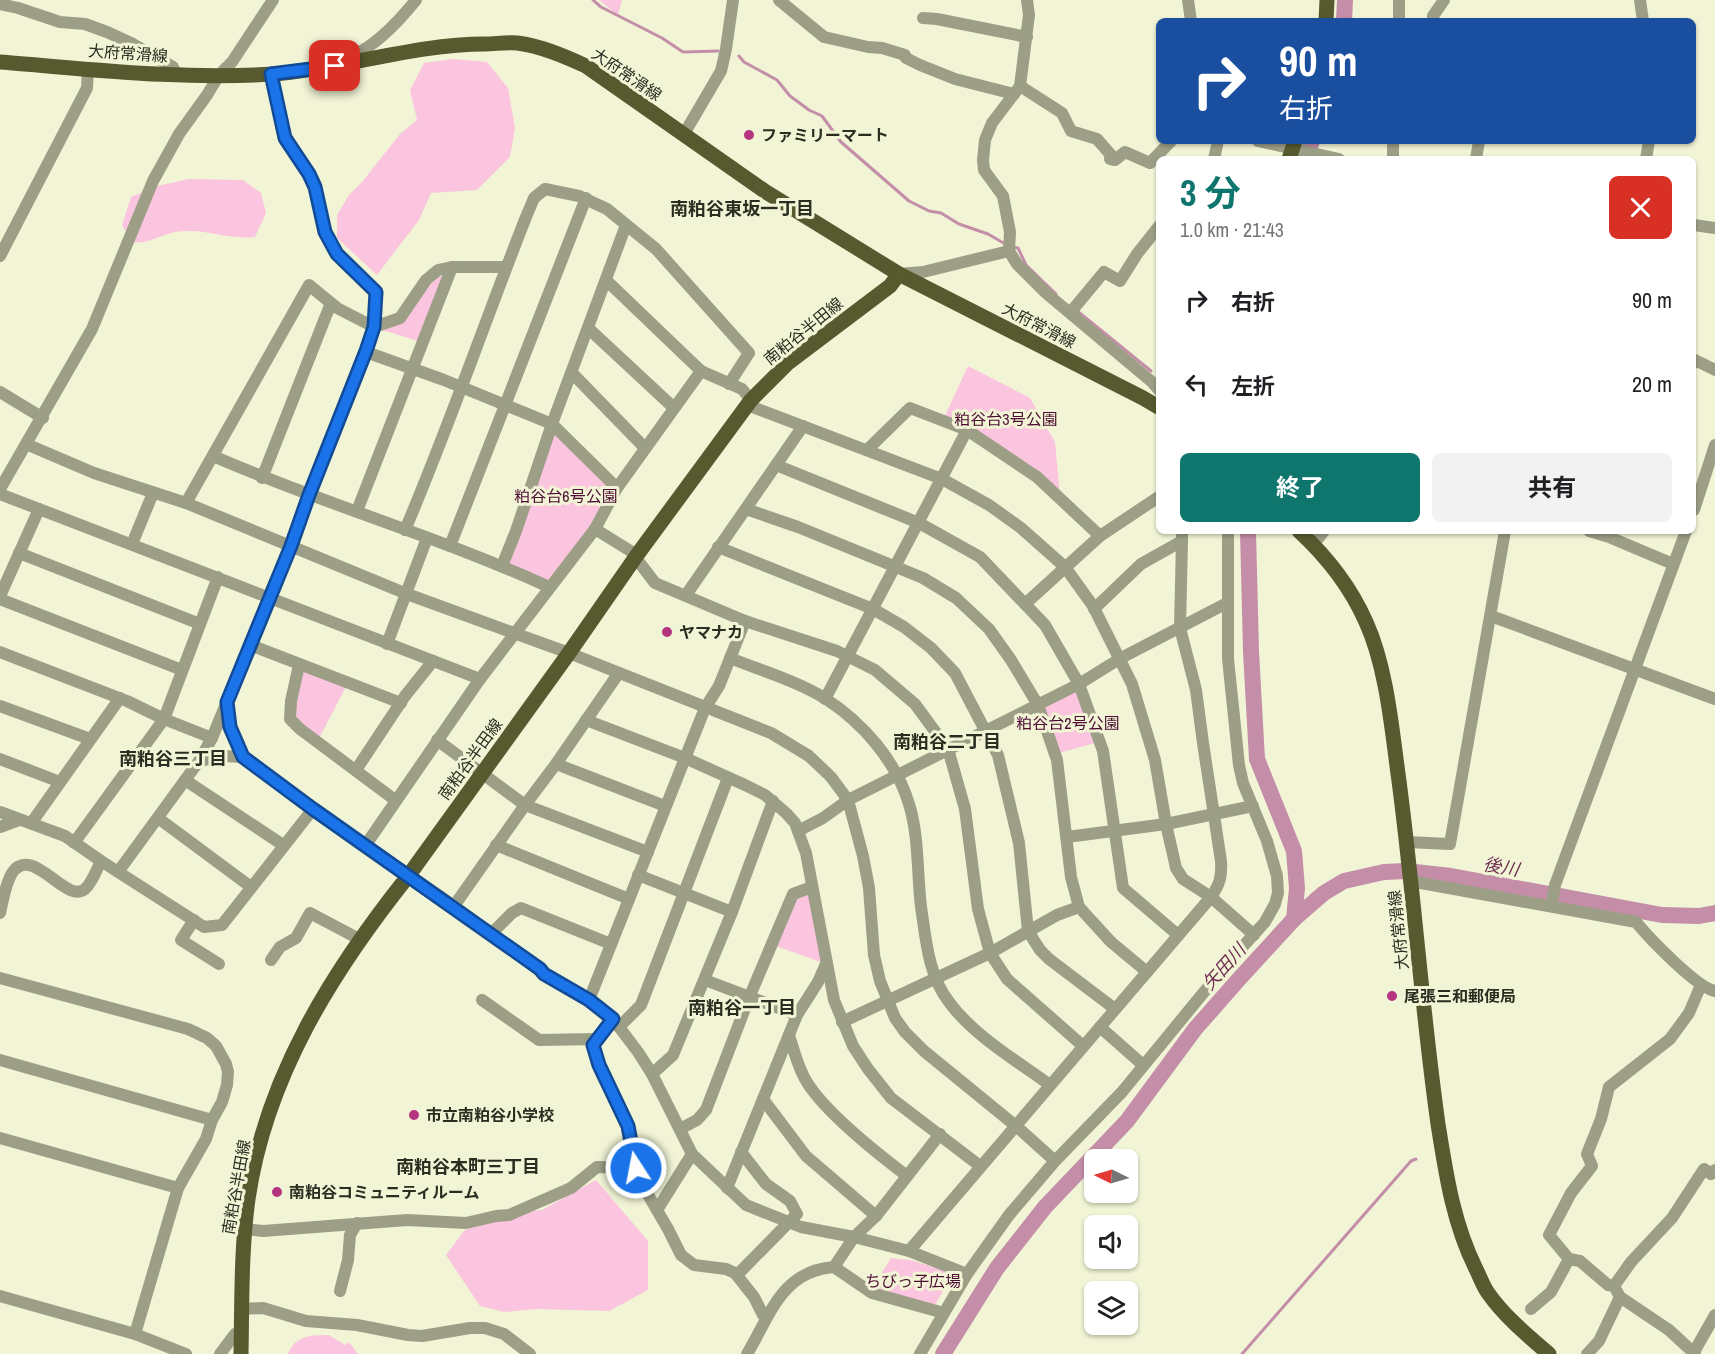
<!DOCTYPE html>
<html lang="ja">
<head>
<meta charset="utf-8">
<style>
	body { margin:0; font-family:"Archivo Narrow","Noto Sans JP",sans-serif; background:#f2f2f2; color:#202124; height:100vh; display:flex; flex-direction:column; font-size:22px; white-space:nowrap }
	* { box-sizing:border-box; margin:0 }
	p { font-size:20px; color:#757577 }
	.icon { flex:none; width:33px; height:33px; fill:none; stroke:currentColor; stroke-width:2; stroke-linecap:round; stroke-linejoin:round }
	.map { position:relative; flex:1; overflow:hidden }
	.panel { position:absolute; left:1156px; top:156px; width:540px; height:378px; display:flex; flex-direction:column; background:#fff; border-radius:9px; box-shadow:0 2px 4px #0004 }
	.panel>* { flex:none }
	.top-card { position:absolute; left:1156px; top:18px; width:540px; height:126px; border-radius:9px; box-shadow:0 2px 4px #0004; background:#1a4fa0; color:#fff; overflow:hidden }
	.needle { width:39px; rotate:275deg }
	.tools { position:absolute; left:1084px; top:1149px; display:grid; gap:12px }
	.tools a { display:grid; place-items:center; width:54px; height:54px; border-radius:9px; background:#fff; box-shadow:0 2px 4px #0004; font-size:30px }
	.pin { position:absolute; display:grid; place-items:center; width:51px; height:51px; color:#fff; margin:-26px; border-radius:12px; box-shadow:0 3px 9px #0006 }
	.me { position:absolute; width:66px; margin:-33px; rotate:349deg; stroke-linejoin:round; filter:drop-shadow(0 0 4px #0008) }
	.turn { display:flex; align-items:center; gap:21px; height:126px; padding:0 24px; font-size:27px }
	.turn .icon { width:78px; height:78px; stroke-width:2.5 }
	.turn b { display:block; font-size:42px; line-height:51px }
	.round { display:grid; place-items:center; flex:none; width:63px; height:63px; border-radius:9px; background:#f2f2f2 }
	.overview { display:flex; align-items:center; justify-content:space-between; height:102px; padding:0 24px }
	h1 { font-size:36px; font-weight:700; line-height:45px; color:#0f766e }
	.primary-button { display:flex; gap:12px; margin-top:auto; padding:12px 24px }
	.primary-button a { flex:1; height:69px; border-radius:9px; background:#0f766e; color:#fff; font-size:24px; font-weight:700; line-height:69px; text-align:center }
	.primary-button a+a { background:#f2f2f2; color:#202124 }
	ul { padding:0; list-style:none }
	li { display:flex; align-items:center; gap:18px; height:84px; padding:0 24px }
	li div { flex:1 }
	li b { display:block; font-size:22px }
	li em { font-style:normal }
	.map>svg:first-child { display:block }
	.green { fill:#fbc5df }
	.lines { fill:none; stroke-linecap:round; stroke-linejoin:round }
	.stream { stroke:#c48ea8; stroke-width:3 }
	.river { stroke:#c48ea8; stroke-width:16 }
	.minor { stroke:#9c9e86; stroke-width:12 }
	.major { stroke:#57592e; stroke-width:15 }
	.route-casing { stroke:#114b97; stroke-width:15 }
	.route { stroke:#1a73e8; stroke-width:10 }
	.poi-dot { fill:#b43480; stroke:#f1f4d5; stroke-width:2 }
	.labels { text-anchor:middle; stroke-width:6; stroke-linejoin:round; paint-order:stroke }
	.street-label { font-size:16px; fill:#2c2d21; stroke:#f1f4d5 }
	.poi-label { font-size:16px; font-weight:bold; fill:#2c2d21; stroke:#f1f4d5; text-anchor:start }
	.park-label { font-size:16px; fill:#4d0c33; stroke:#f1f4d5 }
	.neighbourhood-label { font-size:18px; font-weight:bold; fill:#2c2d21; stroke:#f1f4d5 }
	.water-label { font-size:18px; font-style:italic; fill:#6f2d51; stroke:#f1f4d5 }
</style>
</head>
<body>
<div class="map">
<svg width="1715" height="1354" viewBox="0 0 1715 1354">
	<rect width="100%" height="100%" fill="#f1f4d5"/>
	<g class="green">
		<path d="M599,0H622L618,15Z"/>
		<path d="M453,59L487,62L508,88L515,128L510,157L477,190L431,193L419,220L377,275L337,238V215L349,195L362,182L400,134L417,120L410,90L424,63Z"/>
		<path d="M189,179L243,180L261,193L266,213L255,237C229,240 210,230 186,231C163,231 152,245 132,242L122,225L131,197L157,186Z"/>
		<path d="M440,276H443L418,341L379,329Z"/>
		<path d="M968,366L1030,398L1055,442L1060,496L943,420Z"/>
		<path d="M552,424L617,488L549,587L502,566Z"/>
		<path d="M299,665L348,683L317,742L300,729L291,701Z"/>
		<path d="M1079,684L1099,742L1055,754L1038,705Z"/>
		<path d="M812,887L826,964L773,945L793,894Z"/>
		<path d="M596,1180L648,1241V1290L609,1311L536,1309L504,1312L480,1306L446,1255L464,1231L494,1214L542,1210Z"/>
		<path d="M891,1258L910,1260L954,1273L935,1305L871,1290Z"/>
		<path d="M329,1335L345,1345L349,1342L358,1354H288C295,1335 312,1335 329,1335Z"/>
	</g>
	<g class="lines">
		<g class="stream">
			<path d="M593,0L601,7L662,38L683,52L718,51"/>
			<path d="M739,56L744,62L777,80L790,96L809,110L822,116L841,142L909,201L929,211L941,213L959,224L988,234L1007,245"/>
			<path d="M1013,247L1018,248L1026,265L1056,294"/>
			<path d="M1076,310L1151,371"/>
			<path d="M1242,1354L1411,1161L1416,1159"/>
		</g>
		<g class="river">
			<path d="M1344,21L1345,0"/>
			<path d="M1306,159L1312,141"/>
			<path d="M1248,531L1251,652L1257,759L1294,851L1297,888L1294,919"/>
			<path d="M943,1354L997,1268L1045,1207L1127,1121L1195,1029L1239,979L1294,919L1324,893L1344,881L1384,872L1406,871L1451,876L1662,915L1699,916L1715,913"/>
		</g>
		<g class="minor">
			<path d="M779,0L824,37L868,47L882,48L905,55L906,58L920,65L955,79L1014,94"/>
			<path d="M1027,0L1029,15L1020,86L992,123L985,140L983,160L984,170L1003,196L1010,232L1009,251L1017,264L1046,293L1152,382L1160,391"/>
			<path d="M1188,0L1191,21"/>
			<path d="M1640,0L1643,21"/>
			<path d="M0,4L18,8L60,22L85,24L107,32L131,43L173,67L176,75"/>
			<path d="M923,18L937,19L1027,37"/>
			<path d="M1399,21V0"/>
			<path d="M1433,21V16L1444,0"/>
			<path d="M354,63V55C378,44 399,21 416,0"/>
			<path d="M1020,86L1062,113L1071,131L1097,139L1111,155L1110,159L1115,160L1125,152L1150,163L1171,141"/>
			<path d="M684,134L721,71L726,49L733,0"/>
			<path d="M1258,141L1339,159"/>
			<path d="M1214,159L1218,141"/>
			<path d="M1393,159V141"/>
			<path d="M1476,159L1479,141"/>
			<path d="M1646,159L1649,141"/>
			<path d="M1694,225L1715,228"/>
			<path d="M0,256L87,88L88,69"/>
			<path d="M899,274L923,272L1009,251"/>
			<path d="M606,280L701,371"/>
			<path d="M1070,313L1104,272L1120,281L1137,254L1160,225"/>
			<path d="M588,328L674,408"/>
			<path d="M366,352L444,380L552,424L617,488"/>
			<path d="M1694,363L1695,360L1715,370"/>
			<path d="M572,373L645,448"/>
			<path d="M0,392L43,418"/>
			<path d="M747,405L942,479L989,505L1021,528L1065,567L1093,606L1132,684L1155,760L1166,824L1176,868L1183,879L1211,897L1254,935"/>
			<path d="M26,444L94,473L186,503L407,594L569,653L771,733L809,756L831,777L848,800L863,856L869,888L874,955L880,981L895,1018L905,1032L924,1051L1016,1126L1055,1161"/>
			<path d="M868,449L910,408L967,430L1037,477L1100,536"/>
			<path d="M213,456C323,504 440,537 549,587"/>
			<path d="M776,465L919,523L980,557L1045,625L1079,684L1103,751L1123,888L1178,935"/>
			<path d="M262,478L331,303"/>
			<path d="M0,489L92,329L153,181L179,134L207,95L219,75L232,62L273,0"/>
			<path d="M0,494L480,679"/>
			<path d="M186,503L309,285L337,308L374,327L400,318L426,280L438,270L452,267H506"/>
			<path d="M746,509L798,527L923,578L956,598L989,629L1011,660L1038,705L1057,760L1071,877L1079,907L1111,942L1147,972"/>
			<path d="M1694,510L1715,445"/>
			<path d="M357,511L452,267"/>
			<path d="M595,529L637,555"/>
			<path d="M405,530C449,427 485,321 526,217L534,198L545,189L579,196L607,209L656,249L749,353L729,384"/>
			<path d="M1589,531L1609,537L1673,564"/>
			<path d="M132,544L153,493"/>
			<path d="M1313,545L1324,531"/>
			<path d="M450,546L586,198"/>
			<path d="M718,547L873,609L904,627L931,648L955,673L998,755L1019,843L1028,931L1040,950L1049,959L1115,1009"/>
			<path d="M19,553L200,624"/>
			<path d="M635,557L655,583L745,621L837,651L875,670L915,704L948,749L965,809L978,909L990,953L1007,979L1083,1046"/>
			<path d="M502,566L516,531L552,424L626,225"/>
			<path d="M686,595L803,426"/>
			<path d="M0,596L39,509"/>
			<path d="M0,599L182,670"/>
			<path d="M1025,604L1100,536L1160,496"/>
			<path d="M1094,609L1141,564L1182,541V531"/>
			<path d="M1491,616L1715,699"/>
			<path d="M387,644L427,538"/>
			<path d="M250,645L401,703"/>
			<path d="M0,652L127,701L164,719L212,738"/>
			<path d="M730,658C762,671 797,681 826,699C863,723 896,761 909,804C919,836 917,873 921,907C926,939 928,975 949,1002C973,1035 1017,1061 1050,1085"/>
			<path d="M299,665L291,701L290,719L300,729L395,800"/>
			<path d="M825,699L967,430"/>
			<path d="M227,702L230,727L243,757L313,809L454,906L539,969L544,974L589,1000L613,1019L638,1052L652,1074L692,1154L746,1205L801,1227L854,1237L909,1251L967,1274"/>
			<path d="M0,706L90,739"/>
			<path d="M586,720L685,758L745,785L765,795L786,813L795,823L806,853L834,1000L853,1046L868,1069L891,1098L980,1166"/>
			<path d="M437,740L525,805L648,852"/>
			<path d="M0,759L60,782"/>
			<path d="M199,761L224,756L243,757"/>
			<path d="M556,764L665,806"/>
			<path d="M356,770L405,696L433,661"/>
			<path d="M185,780L283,845"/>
			<path d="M0,812L65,836L101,861L204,927L222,925L313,809"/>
			<path d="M158,818L251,887"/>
			<path d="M32,822L120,698"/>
			<path d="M0,827L19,820"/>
			<path d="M798,831L823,818L848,800L1079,684L1121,658L1227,603"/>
			<path d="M1067,837L1166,824L1253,806"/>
			<path d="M1407,842L1450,844L1505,531"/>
			<path d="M74,843L164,719L218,577"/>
			<path d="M496,845L629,899"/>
			<path d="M365,846L480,679L595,529L617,488L701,371L742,389L751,400"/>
			<path d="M118,872L199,761L212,738L291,546L309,495L366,352L374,327L376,292L337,253L325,232L315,187L309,174L285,138L271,74"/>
			<path d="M638,875L732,912"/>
			<path d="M1410,881L1636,922C1649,938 1697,988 1715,991"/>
			<path d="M454,906L525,805L556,764L618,674"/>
			<path d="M1551,906L1555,885L1686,531"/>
			<path d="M0,913C3,900 5,885 12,873C32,843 66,905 85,889C92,883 97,869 101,861"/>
			<path d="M194,920L181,940L219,964"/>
			<path d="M491,934L512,913L521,908L611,944"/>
			<path d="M271,960L280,947L296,938L310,913L361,940"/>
			<path d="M0,978L188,1029L207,1038L216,1046L226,1064L228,1072L227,1085L222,1102L212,1120L206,1139L178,1188L135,1334"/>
			<path d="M705,980L797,1015"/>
			<path d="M482,1000L539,1040L598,1039"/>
			<path d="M589,1000L705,708L719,686L745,621"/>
			<path d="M613,1019L593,1045L599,1065L628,1126L640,1181L668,1229L681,1255L694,1265L726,1269L735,1273L754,1297L763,1315L767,1316"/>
			<path d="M842,1022L990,953L1057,915L1079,907"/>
			<path d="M619,1027L641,1005L728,778"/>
			<path d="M1100,1027L1143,1065"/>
			<path d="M789,1035C793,1048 797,1063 803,1075C818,1107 878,1154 907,1176"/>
			<path d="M0,1060L212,1120"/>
			<path d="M652,1074L673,1055L732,912L773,801"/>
			<path d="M763,1099L806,1156L876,1216"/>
			<path d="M680,1129L697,1120L706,1110L749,998L793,894L812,887"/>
			<path d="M0,1138L178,1188"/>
			<path d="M727,1188L797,1015L818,982L826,964"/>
			<path d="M657,1210L692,1154"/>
			<path d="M245,1229L263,1231L407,1220L466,1223L496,1216L509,1215L571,1188L597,1167L637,1168"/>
			<path d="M909,1251L1211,897C1220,884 1222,876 1221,861L1203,743L1196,690L1180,628L1182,541"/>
			<path d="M1569,1259L1580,1261L1608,1285L1614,1286"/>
			<path d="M834,1267L872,1293L944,1313"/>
			<path d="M737,1275L797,1214L790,1201L766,1184L741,1152"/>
			<path d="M340,1291L348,1260L350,1235L357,1223"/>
			<path d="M0,1296L135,1334L186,1354"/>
			<path d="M241,1309L263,1308L306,1321L357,1325L408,1335L422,1336L470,1328H485L504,1334L530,1354"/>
			<path d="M1531,1309L1551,1292L1569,1259L1549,1235L1571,1193L1592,1166L1587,1154L1601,1119L1609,1087L1670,1039L1689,1013L1701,985"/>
			<path d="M1694,1352L1715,1315"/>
			<path d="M220,1354L235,1334L241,1332"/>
			<path d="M747,1354C770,1316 781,1271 834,1267L854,1237L876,1216L940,1134"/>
			<path d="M920,1354L967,1274L1009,1215L1055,1161L1122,1092L1227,964L1265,922L1275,904L1278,893L1277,876L1267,841L1243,783L1239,765L1228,659V531"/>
			<path d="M1587,1354L1599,1341L1620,1297"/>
			<path d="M1695,1354L1669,1330L1620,1297L1614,1286L1631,1262L1672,1218L1704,1169L1711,1174L1715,1170"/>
		</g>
		<g class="major">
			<path d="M1326,21L1327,0"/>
			<path d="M0,62C90,69 182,80 273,74C344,69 413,44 485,44C495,44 506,42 517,43C541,46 564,56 586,66L766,192L899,274L1143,398L1160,408"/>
			<path d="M1289,159L1295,141"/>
			<path d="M1299,531C1326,556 1351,588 1366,622C1387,668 1392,731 1399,781C1414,895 1422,1011 1438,1124C1446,1174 1453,1223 1476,1269C1480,1277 1483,1286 1488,1293C1505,1317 1527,1335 1549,1354"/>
			<path d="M241,1354C242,1302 241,1250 248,1199C266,1076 333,970 409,875L569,653L637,555L751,400L788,363L890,286L899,274"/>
		</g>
	</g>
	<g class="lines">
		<g class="route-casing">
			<path id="route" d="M335,66L271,74L285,138L309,174L315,187L325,232L337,254L376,292L374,327L366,351L309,495L291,546L227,702L230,727L243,757L313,809L540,969L544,974L589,1000L613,1019L593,1045L599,1065L628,1126L636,1168"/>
		</g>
		<use href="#route" class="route"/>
	</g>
	<g class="poi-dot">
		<circle cx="749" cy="135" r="6"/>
		<circle cx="667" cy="632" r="6"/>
		<circle cx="1392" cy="996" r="6"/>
		<circle cx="414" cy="1115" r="6"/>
		<circle cx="277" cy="1192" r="6"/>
	</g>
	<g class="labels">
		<g class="street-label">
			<text transform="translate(128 53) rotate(4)" y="6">大府常滑線</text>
			<text transform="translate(627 74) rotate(34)" y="6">大府常滑線</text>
			<text transform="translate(1039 325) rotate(27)" y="6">大府常滑線</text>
			<text transform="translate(803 331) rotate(-39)" y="6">南粕谷半田線</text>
			<text transform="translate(470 759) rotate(-54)" y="6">南粕谷半田線</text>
			<text transform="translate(1398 930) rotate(-96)" y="6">大府常滑線</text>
			<text transform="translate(236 1187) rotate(-80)" y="6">南粕谷半田線</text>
		</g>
		<g class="poi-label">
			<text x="761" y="141">ファミリーマート</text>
			<text x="679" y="638">ヤマナカ</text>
			<text x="1404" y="1002">尾張三和郵便局</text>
			<text x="426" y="1121">市立南粕谷小学校</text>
			<text x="289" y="1198">南粕谷コミュニティルーム</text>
		</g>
		<g class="park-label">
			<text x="1006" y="425">粕谷台3号公園</text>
			<text x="566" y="502">粕谷台6号公園</text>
			<text x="1068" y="729">粕谷台2号公園</text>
			<text x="913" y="1287">ちびっ子広場</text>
		</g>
		<g class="neighbourhood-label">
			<text x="742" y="215">南粕谷東坂一丁目</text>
			<text x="947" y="748">南粕谷二丁目</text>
			<text x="173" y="765">南粕谷三丁目</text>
			<text x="742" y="1014">南粕谷一丁目</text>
			<text x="468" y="1173">南粕谷本町三丁目</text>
		</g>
		<g class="water-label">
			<text transform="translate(1501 867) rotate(10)" y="6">後川</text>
			<text transform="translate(1224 967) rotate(-48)" y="6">矢田川</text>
		</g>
	</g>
</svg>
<div class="tools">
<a><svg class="needle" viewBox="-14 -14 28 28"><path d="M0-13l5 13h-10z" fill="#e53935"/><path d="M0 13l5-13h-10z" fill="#757577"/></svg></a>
<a><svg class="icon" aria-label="sound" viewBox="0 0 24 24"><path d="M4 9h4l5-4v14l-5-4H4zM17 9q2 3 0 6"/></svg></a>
<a><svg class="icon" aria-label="layers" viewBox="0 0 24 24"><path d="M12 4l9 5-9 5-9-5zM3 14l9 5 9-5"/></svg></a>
</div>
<div class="pin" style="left:335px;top:66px;background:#d93025"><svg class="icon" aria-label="arrive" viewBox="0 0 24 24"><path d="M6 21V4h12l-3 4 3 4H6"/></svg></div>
<svg class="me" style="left:636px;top:1168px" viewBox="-20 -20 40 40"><circle r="17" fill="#1a73e8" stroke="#fff" stroke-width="3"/><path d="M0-11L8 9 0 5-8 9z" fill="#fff"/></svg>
<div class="top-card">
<div class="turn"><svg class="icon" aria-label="right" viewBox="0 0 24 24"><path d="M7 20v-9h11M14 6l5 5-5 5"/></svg><div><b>90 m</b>右折</div></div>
</div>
<section class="panel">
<div class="overview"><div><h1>3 分</h1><p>1.0 km · 21:43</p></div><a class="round" style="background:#d93025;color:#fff"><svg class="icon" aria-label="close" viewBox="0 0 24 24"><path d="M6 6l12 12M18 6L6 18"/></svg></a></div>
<ul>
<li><svg class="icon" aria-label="right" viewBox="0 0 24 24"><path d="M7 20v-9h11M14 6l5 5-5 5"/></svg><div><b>右折</b></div><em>90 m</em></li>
<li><svg class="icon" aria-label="left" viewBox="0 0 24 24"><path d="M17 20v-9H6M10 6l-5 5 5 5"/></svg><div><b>左折</b></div><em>20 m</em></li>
</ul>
<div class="primary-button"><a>終了</a><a>共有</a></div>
</section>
</div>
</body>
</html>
